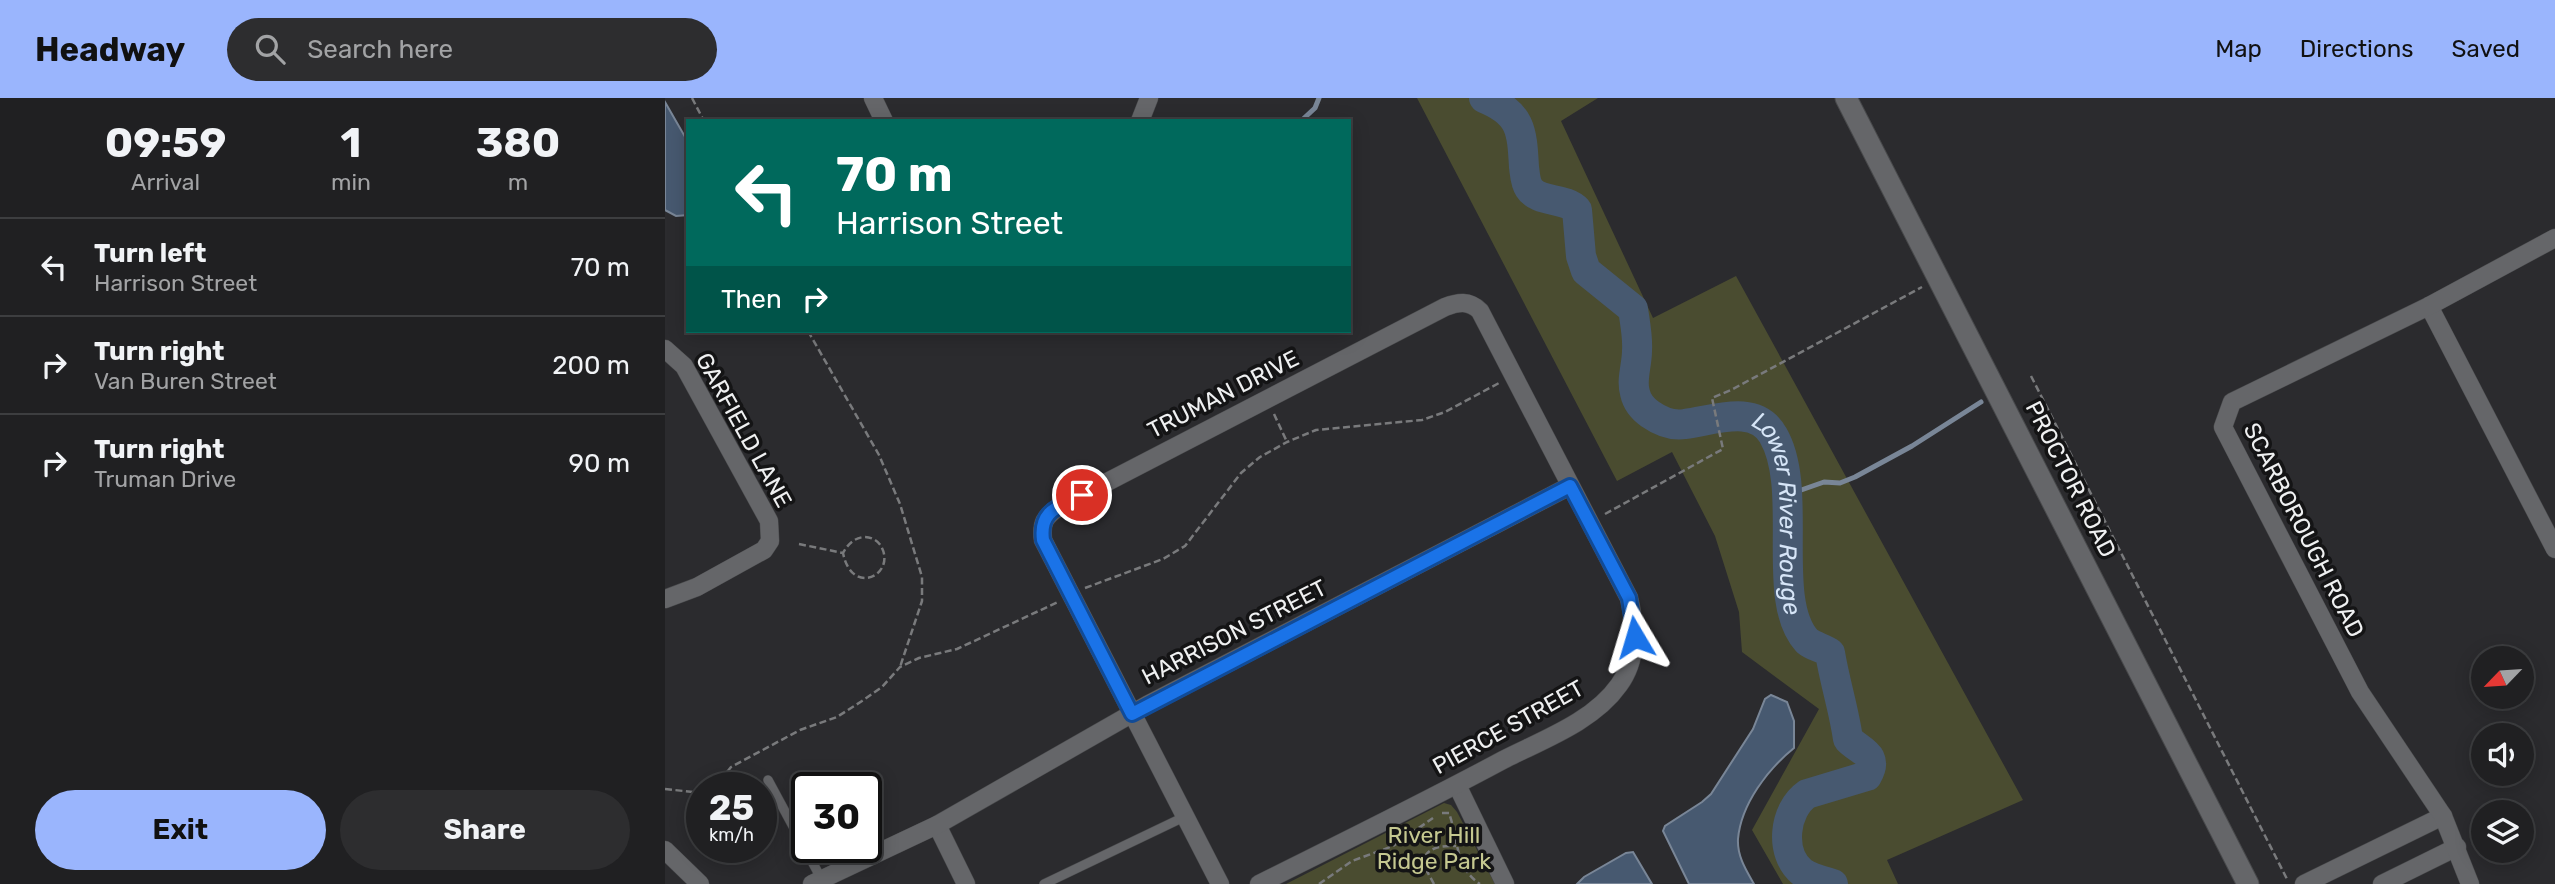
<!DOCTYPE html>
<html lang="en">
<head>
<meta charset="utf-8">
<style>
	body { margin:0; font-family:Rubik,sans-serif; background:#2d2d2f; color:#f1f3f6; height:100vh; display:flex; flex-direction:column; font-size:26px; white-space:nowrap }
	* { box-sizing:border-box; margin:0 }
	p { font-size:23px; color:#a2a3a5 }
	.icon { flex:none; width:38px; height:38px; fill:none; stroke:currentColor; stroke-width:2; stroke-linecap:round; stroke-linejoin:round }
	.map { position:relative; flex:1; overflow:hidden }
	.details { display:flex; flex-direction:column; background:#202022; width:665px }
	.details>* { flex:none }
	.banner { position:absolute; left:21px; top:21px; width:665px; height:214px; border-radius:0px; box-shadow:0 4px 18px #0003,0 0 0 2px #3d3e40; background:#00695c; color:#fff; overflow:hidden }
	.needle { width:46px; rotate:245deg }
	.controls { position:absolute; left:1806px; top:548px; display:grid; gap:14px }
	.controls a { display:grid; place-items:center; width:63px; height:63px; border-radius:50%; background:#202022; box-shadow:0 4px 18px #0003,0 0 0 2px #3d3e40; font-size:35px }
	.speed { position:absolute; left:21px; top:674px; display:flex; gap:14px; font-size:35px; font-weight:700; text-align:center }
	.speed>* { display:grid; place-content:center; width:91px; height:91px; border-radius:50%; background:#202022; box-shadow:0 4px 18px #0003,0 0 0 2px #3d3e40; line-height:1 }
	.speed small { font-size:18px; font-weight:400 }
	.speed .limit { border:4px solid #111; border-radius:10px; background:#fff; color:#111 }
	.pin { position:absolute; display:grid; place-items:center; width:60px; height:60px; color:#fff; margin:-30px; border:4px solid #fff; border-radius:50%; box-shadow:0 2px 7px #0007 }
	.me { position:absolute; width:77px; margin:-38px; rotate:353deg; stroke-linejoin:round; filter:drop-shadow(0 0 5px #0008) }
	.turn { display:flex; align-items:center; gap:24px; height:147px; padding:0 35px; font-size:32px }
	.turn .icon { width:91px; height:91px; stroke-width:2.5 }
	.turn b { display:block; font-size:49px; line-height:60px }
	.then { display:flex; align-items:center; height:66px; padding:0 35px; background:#0003; gap:14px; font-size:26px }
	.eta { display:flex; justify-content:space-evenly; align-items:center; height:119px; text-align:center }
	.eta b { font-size:42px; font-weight:700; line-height:49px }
	.action { display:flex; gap:14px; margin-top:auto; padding:14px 35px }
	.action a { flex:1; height:80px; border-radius:42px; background:#9ab5fd; color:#111; font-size:28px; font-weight:700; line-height:80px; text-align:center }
	.action a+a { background:#2d2d2f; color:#f1f3f6 }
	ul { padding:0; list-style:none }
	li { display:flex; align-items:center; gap:21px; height:98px; padding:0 35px; border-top:2px solid #3d3e40 }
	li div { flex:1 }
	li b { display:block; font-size:26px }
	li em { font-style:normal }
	header { display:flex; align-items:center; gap:42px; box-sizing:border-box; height:98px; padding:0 35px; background:#9ab5fd; color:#111 }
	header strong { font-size:33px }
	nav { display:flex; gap:38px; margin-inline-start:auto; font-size:24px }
	.search { width:490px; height:63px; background:#2d2d2f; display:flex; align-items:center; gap:18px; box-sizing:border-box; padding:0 24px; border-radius:38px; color:#a2a3a5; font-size:26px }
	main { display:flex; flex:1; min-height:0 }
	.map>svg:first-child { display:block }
	.green { fill:#4a4c30 }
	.water { fill:#475970; stroke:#798697; stroke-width:2 }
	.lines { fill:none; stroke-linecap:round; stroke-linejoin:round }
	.stream { stroke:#798697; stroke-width:5 }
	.river { stroke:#475970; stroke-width:30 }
	.service-casing { stroke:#48494b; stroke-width:10 }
	.minor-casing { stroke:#48494b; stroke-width:19 }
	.tertiary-casing { stroke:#48494b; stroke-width:23 }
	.path { stroke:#797a7c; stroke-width:2.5; stroke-dasharray:7 3.5; stroke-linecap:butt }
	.service { stroke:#656669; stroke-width:9 }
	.minor { stroke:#656669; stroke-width:18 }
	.tertiary { stroke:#656669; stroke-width:21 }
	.route-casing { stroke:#114b97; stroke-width:18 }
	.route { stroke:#1a73e8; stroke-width:12 }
	.labels { text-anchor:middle; stroke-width:7; stroke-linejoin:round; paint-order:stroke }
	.street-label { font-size:23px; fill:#eff0f1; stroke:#141415 }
	.park-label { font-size:23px; fill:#c5c890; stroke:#141415 }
	.water-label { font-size:24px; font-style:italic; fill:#d6e5f7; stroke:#141415 }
</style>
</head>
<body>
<header>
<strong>Headway</strong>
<div class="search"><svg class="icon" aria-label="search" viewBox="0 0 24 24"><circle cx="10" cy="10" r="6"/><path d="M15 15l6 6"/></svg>Search here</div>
<nav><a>Map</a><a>Directions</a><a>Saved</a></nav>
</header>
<main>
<section class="details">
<div class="eta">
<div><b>09:59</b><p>Arrival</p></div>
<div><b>1</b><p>min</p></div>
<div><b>380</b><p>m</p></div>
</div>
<ul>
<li><svg class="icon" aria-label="left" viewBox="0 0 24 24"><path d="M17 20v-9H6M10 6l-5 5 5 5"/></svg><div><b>Turn left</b><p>Harrison Street</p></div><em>70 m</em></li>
<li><svg class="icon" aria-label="right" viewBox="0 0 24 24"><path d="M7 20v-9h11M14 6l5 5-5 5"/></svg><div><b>Turn right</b><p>Van Buren Street</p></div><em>200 m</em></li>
<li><svg class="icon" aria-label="right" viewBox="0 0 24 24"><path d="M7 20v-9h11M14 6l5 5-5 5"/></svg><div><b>Turn right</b><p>Truman Drive</p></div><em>90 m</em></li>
</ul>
<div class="action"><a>Exit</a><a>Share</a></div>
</section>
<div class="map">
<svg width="1890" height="786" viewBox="0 0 1890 786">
	<rect width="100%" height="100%" fill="#2b2b2e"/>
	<g class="green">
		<path d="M752,0H933L896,23L988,220L1071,178L1358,702L1222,762L1233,786H1118L1087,732L1154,611L1077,554L1074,514L1050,438L1007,354L952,383Z"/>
		<path d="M779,705L786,707L792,714L830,786H621Z"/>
	</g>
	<g class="water">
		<path d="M0,4L23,44V117L11,118L0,112Z"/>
		<path d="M1106,597L1122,604L1129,623V650C1103,671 1076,706 1073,741C1072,758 1081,772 1089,786H1024L998,733L1000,728L1037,704L1046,696L1088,631L1100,601Z"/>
		<path d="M968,754L987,786H912L919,779L961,755Z"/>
	</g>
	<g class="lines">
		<g class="stream">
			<path d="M636,23L650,10L654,0"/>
			<path d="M1122,397L1159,384L1175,385L1190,379L1247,348L1316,304"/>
		</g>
		<path class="river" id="s1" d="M819,0C856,15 857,32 859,69C860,76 860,84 864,90C873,105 900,99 912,112L916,158L921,173L968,211C970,225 973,239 972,253C972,267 966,282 970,295C972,304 978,311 985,316C995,323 1008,328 1020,326C1047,323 1090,305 1108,337C1140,391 1104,502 1142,543C1149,549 1159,550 1165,555C1170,585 1179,612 1183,641C1194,653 1215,656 1202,678L1142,696C1119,712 1114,755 1137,774C1145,780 1158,783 1168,786"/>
		<g class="service-casing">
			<g id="service">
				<path d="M103,682L157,782"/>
				<path d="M379,786L519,719"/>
			</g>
		</g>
		<g class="minor-casing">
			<g id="minor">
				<path d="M208,0L219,23"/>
				<path d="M475,23L484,0"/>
				<path d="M1764,208L1890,451"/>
				<path d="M0,251L19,268L104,423L105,443L99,452L32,489L0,501"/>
				<path d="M792,687L840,786"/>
				<path d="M272,727L301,786"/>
				<path d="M0,752L35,786"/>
				<path d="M147,786L272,727L482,607L905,388"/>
				<path d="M555,786L378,442C376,425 379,419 394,409L780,209C793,204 804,202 815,213L964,500C971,530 973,561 954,587C928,624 877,642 838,662C758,705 676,745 594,786"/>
				<path d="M1639,786L1778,718"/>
				<path d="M1717,786L1792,749"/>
				<path d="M1805,786L1778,718L1695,594L1558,329L1567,304L1764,208L1890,140"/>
			</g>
		</g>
		<g class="tertiary-casing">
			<path id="tertiary" d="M1181,0L1583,786"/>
		</g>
		<g class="path">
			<path d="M27,0L39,23"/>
			<path d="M143,233L214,357L235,406L257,479V503L235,569"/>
			<path d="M1366,278L1623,783"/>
			<path d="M609,316L622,344"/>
			<path d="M940,416L1058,351L1047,300L1066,292L1257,189"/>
			<path d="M134,446L178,455C183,446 189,440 199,439C207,439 214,443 217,450C230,477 187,499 178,455"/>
			<path d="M420,490L498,461L520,448L576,375L595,359L622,344L651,332L757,322L780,314L834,285"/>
			<path d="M49,690L66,669L135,632L172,619L197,603L217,589L235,569L254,560L292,551L393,504"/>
			<path d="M0,691L37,695"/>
			<path d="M777,715H784C793,740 790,770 815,786"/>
			<path d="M654,786L687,763L728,748L768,720"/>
			<path d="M769,786L757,764C763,748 776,748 791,748"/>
		</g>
		<use href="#service" class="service"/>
		<use href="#minor" class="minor"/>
		<use href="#tertiary" class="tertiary"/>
	</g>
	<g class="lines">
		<g class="route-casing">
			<path id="route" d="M417,397C394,409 374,412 378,442L467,616L905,388L964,500L970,539"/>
		</g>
		<use href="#route" class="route"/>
	</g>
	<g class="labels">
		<g class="street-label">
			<text transform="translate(558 296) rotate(-27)" y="8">TRUMAN DRIVE</text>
			<text transform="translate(79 332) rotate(61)" y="8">GARFIELD LANE</text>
			<text transform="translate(1406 381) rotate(63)" y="8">PROCTOR ROAD</text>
			<text transform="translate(1639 432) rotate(63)" y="8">SCARBOROUGH ROAD</text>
			<text transform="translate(569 534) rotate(-27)" y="8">HARRISON STREET</text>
			<text transform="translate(843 629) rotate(-29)" y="8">PIERCE STREET</text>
		</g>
		<g class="park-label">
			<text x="769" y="745">River Hill<tspan x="769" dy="26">Ridge Park</tspan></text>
		</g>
		<g class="water-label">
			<text dy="8" stroke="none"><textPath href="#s1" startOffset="607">Lower River Rouge</textPath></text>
		</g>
	</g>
</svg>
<div class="controls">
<a><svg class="needle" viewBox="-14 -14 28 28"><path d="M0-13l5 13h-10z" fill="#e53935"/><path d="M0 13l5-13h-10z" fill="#a2a3a5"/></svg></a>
<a><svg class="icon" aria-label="sound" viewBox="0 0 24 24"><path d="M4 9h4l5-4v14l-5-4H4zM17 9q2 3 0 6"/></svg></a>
<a><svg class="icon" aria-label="layers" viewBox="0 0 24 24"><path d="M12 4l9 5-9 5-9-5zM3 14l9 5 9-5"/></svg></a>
</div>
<div class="speed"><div>25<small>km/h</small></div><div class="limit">30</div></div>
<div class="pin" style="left:417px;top:397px;background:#d93025"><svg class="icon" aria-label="arrive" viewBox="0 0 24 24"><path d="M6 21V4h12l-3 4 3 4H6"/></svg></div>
<svg class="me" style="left:970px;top:539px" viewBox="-20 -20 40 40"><path d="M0-17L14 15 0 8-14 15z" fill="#1a73e8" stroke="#fff" stroke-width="4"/></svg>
<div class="banner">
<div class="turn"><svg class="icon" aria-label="left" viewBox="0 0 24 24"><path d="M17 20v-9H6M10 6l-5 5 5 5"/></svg><div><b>70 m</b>Harrison Street</div></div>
<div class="then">Then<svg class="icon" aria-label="right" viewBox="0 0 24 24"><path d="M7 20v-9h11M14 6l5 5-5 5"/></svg></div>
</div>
</div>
</main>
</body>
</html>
